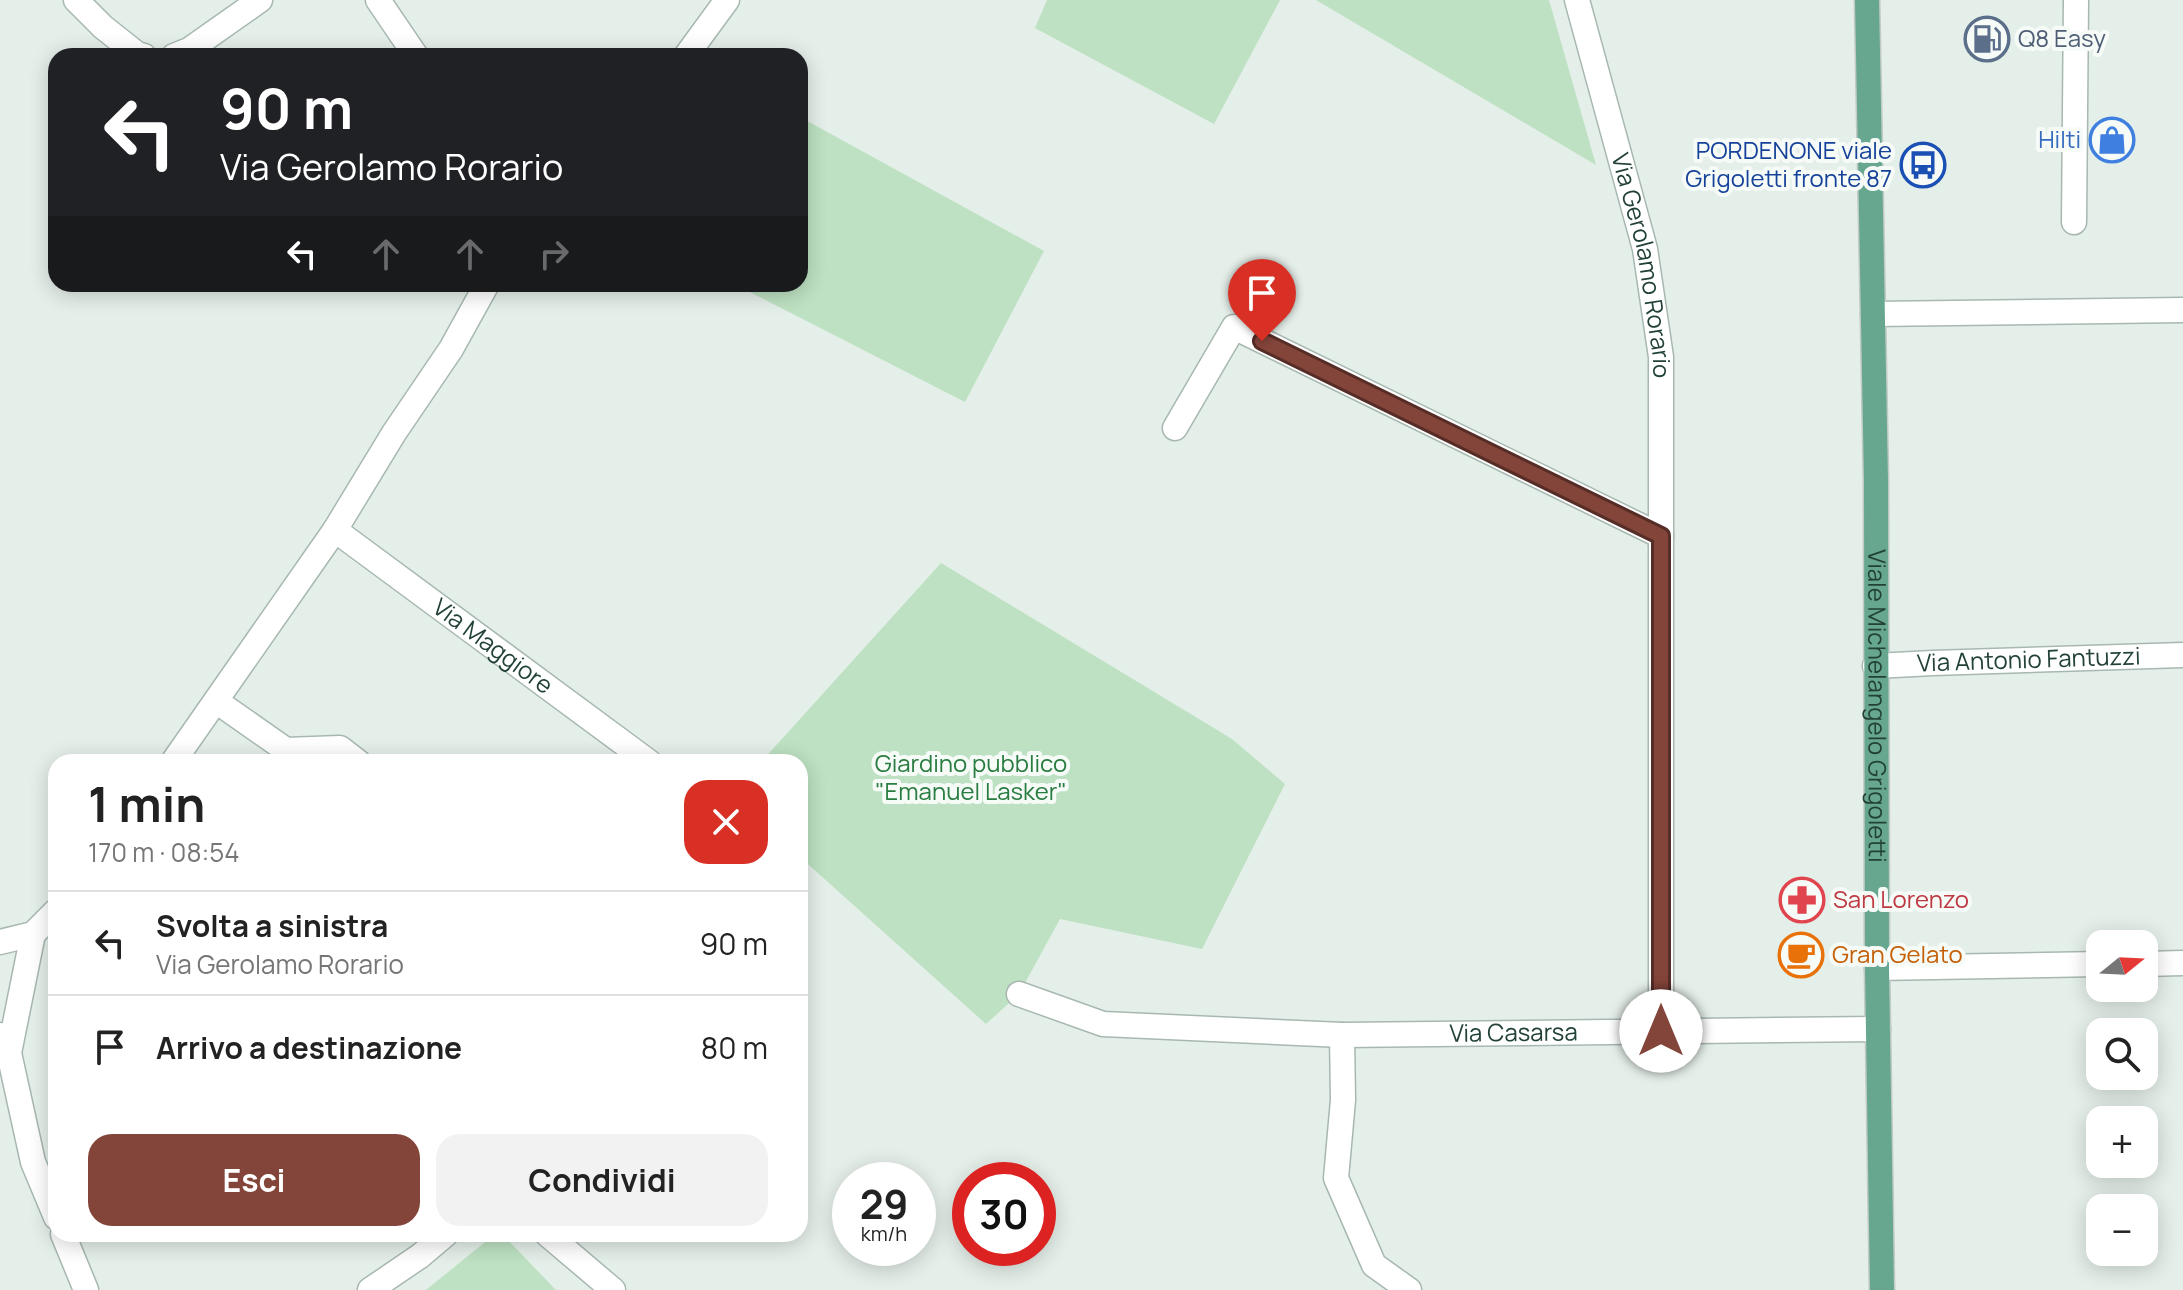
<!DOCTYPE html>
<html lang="it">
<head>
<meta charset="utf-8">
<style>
	body { margin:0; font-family:Manrope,sans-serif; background:#f2f2f2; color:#222; height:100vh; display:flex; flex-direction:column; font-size:30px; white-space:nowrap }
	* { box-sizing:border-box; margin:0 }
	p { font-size:26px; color:#767676 }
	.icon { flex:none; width:44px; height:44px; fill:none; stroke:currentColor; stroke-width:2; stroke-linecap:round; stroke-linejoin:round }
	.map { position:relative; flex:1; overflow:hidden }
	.drawer { position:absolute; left:48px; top:754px; width:760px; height:488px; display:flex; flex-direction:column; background:#fff; border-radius:24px; box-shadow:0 4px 20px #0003 }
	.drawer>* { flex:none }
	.guide { position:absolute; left:48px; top:48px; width:760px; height:244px; border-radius:24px; box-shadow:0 4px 20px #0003; background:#202124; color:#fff; overflow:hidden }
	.needle { width:52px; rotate:72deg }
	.buttons { position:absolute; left:2086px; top:930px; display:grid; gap:16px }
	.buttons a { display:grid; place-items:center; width:72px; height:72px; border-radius:16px; background:#fff; box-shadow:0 4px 20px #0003; font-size:40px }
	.speed { position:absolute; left:832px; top:1162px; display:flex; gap:16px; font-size:40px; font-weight:700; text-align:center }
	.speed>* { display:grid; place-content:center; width:104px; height:104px; border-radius:50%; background:#fff; box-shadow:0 4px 20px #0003; line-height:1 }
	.speed small { font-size:20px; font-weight:400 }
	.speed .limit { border:12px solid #d22; background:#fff; color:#111 }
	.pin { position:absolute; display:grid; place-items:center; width:68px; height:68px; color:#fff; margin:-82px -34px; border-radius:50% 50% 50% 0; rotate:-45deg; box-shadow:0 0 8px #0007 }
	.pin .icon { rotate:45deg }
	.me { position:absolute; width:88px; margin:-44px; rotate:0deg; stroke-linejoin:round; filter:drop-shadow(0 0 6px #0008) }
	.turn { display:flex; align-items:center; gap:28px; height:168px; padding:0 40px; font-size:36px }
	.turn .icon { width:104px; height:104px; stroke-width:2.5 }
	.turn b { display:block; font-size:56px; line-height:68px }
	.lanes { display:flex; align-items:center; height:76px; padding:0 40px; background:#0003; justify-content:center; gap:40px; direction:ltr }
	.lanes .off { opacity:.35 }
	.round { display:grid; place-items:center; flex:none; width:84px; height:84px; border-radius:24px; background:#f2f2f2 }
	.headline { display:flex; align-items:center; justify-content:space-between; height:136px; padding:0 40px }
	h1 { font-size:48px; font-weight:700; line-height:60px }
	.cta { display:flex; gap:16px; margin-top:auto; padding:16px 40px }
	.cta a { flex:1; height:92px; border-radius:24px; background:#83443a; color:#fff; font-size:32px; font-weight:700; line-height:92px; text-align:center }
	.cta a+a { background:#f2f2f2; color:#222 }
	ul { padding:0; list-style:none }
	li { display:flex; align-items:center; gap:24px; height:104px; padding:0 40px; border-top:2px solid #e0e0e0 }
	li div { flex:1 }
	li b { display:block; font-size:30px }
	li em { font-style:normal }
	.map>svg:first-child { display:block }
	.green { fill:#bde1c2 }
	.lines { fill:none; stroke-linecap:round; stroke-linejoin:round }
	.minor-casing { stroke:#a7b8b0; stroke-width:27 }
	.major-casing { stroke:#c1cac7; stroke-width:27 }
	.minor { stroke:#fff; stroke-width:24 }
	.major { stroke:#67a78f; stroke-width:24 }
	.route-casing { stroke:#552c26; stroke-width:20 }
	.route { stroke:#83443a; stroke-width:14 }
	.labels { text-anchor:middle; stroke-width:8; stroke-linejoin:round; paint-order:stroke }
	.service-label { font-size:24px; fill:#4e5e75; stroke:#f6fbf8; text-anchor:start }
	.shop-label { font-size:24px; fill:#366cbe; stroke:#f6fbf8; text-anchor:end }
	.transit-label { font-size:24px; fill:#164399; stroke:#f6fbf8; text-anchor:end }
	.street-label { font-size:24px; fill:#224236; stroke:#f6fbf8 }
	.park-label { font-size:24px; fill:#297c40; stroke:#f6fbf8 }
	.health-label { font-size:24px; fill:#be3a42; stroke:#f6fbf8; text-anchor:start }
	.food-label { font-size:24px; fill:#c56008; stroke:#f6fbf8; text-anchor:start }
</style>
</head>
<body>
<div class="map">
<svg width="2183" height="1290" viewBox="0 0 2183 1290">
	<rect width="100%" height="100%" fill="#e5efe9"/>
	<g class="green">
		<path d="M1047,0H1280L1214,124L1035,28Z"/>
		<path d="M1316,0H1549L1596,165Z"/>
		<path d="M800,117L1044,251L965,402L734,284H800Z"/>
		<path d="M941,563L1232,739L1285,784L1202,949L1060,919L1019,994L986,1024L800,857V762H761Z"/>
		<path d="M495,1234H502L556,1290H426Z"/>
	</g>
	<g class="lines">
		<g class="minor-casing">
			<g id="minor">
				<path d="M76,0L103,27L137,54L144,56"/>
				<path d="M378,0L416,56"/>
				<path id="s1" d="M1577,0L1645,249L1661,357V1031"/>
				<path d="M174,56L189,50L260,0"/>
				<path d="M686,56L727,0"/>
				<path d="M2074,222L2076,0"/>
				<path d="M1873,314L2183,310"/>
				<path d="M1175,428L1234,327L1661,536"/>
				<path id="s2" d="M335,530L649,762"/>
				<path id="s3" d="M1875,666L1933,663L2183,655"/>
				<path d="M216,701L286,750L340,748L358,762"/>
				<path d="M173,762L335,530L394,433L451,349L487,284"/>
				<path d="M0,942L33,934L56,911"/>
				<path d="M2144,964L2183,963"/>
				<path d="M1877,968L2100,964"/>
				<path id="s4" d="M1019,994L1103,1024L1342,1035L1878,1029"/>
				<path d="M0,1035L9,1053L33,1162L56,1217"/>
				<path d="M1342,1035L1343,1100L1336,1178L1374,1265L1409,1290"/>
				<path d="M9,1053L33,934"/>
				<path d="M63,1234L86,1290"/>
				<path d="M547,1234L613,1290"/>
				<path d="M370,1290L420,1256L446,1234"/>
			</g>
		</g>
		<g class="major-casing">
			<g id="major">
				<path id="s5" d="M1867,0L1876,481L1877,968L1882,1290"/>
			</g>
		</g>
		<use href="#minor" class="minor"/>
		<use href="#major" class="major"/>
	</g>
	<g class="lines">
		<g class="route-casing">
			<path id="route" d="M1262,341L1661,536V1031"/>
		</g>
		<use href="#route" class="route"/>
	</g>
	<defs>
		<g id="fuel-ring" transform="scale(2.3)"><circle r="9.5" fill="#f6fbf8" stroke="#5c6f8a" stroke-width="1.5"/><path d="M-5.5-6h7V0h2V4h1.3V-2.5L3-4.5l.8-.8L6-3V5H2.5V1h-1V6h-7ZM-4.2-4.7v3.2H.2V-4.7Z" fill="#5c6f8a"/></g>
		<g id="shop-ring" transform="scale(2.3)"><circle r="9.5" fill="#f6fbf8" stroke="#3f7fe0" stroke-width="1.5"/><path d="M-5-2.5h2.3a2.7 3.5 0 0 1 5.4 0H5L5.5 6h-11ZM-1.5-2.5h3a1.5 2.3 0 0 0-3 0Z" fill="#3f7fe0"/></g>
		<g id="bus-ring" transform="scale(2.3)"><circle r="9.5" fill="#f6fbf8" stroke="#1a4fb4" stroke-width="1.5"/><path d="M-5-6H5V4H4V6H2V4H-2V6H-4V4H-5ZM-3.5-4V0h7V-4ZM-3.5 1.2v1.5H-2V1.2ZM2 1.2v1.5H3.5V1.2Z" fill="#1a4fb4"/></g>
		<g id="pharmacy-ring" transform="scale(2.3)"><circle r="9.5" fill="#f6fbf8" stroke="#e0444e" stroke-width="1.5"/><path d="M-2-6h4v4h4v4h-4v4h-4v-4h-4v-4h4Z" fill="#e0444e"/></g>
		<g id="cafe-ring" transform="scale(2.3)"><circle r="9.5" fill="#f6fbf8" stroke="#e8710a" stroke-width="1.5"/><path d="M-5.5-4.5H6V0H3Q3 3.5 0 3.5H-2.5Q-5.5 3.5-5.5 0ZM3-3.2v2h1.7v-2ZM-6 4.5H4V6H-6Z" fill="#e8710a"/></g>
	</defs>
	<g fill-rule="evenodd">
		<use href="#fuel-ring" x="1987" y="39"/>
		<use href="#shop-ring" x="2112" y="140"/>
		<use href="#bus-ring" x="1923" y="165"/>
		<use href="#pharmacy-ring" x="1802" y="900"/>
		<use href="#cafe-ring" x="1801" y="955"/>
	</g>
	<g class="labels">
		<g class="service-label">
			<text x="2018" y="47">Q8 Easy</text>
		</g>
		<g class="shop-label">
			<text x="2081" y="148">Hilti</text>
		</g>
		<g class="transit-label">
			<text x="1892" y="159">PORDENONE viale<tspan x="1892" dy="28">Grigoletti fronte 87</tspan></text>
		</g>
		<g class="street-label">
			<text dy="8" stroke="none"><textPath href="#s1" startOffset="274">Via Gerolamo Rorario</textPath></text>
			<text dy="8" stroke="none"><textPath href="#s2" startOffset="196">Via Maggiore</textPath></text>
			<text dy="8" stroke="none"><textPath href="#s3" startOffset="154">Via Antonio Fantuzzi</textPath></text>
			<text dy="8" stroke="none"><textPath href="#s5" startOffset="706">Viale Michelangelo Grigoletti</textPath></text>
			<text dy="8" stroke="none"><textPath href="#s4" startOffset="500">Via Casarsa</textPath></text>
		</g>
		<g class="park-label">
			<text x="971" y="772">Giardino pubblico<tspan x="971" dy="28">"Emanuel Lasker"</tspan></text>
		</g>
		<g class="health-label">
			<text x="1833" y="908">San Lorenzo</text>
		</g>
		<g class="food-label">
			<text x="1832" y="963">Gran Gelato</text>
		</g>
	</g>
</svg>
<div class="buttons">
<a><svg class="needle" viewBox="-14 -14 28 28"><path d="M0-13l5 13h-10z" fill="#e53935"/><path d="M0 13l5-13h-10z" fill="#767676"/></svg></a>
<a><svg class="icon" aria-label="search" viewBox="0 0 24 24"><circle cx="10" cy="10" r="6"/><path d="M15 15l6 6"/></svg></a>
<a>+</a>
<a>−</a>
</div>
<div class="speed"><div>29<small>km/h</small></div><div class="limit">30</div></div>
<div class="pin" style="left:1262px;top:341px;background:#d93025"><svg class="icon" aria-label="arrive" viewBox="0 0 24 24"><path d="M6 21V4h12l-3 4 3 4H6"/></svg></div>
<svg class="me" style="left:1661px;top:1031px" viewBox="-20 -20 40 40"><circle r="19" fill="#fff"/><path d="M0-13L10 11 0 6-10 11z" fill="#83443a"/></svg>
<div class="guide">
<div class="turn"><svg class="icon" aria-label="left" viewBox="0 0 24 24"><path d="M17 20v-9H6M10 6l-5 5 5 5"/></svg><div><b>90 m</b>Via Gerolamo Rorario</div></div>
<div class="lanes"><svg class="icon" aria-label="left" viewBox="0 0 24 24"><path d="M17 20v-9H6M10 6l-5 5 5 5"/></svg><svg class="icon off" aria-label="ahead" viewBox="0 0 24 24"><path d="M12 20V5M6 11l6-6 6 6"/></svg><svg class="icon off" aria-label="ahead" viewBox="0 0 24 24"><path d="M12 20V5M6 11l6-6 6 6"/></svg><svg class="icon off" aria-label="right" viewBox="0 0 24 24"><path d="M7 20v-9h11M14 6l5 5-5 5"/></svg></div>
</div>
<section class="drawer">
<div class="headline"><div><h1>1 min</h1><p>170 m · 08:54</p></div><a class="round" style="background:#d93025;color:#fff"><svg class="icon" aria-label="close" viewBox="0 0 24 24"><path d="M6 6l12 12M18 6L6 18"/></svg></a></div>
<ul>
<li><svg class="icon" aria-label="left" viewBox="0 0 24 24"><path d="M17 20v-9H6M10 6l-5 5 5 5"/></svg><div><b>Svolta a sinistra</b><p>Via Gerolamo Rorario</p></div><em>90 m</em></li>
<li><svg class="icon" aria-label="arrive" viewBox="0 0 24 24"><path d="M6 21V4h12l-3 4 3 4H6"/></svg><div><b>Arrivo a destinazione</b></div><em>80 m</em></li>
</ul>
<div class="cta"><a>Esci</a><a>Condividi</a></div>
</section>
</div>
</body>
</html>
